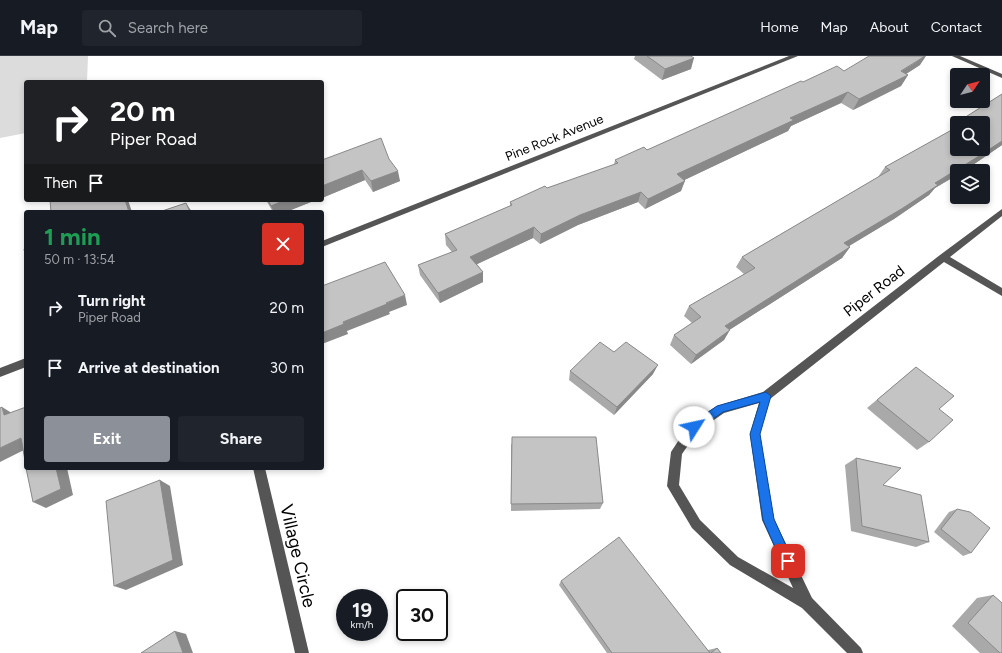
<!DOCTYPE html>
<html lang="en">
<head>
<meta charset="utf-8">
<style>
	body { margin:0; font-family:Figtree,sans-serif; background:#20242c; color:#f1f3f6; height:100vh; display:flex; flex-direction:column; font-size:15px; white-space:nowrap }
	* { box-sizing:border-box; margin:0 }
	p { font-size:13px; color:#9ea1a6 }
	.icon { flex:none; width:22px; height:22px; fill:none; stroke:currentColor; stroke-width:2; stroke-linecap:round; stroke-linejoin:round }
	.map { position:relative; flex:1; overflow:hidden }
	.drawer { position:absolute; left:24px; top:154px; width:300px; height:260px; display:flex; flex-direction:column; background:#171b24; border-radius:4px; box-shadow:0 2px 6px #0003 }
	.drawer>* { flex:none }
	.guide { position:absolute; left:24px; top:24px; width:300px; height:122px; border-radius:4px; box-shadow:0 2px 6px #0003; background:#202124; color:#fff; overflow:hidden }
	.needle { width:26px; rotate:55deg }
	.fabs { position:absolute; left:950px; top:12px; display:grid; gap:8px }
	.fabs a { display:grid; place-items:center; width:40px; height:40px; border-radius:4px; background:#171b24; box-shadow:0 2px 6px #0003; font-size:20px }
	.speed { position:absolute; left:336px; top:533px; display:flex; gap:8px; font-size:20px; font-weight:700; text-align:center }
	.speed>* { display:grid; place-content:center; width:52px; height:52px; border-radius:50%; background:#171b24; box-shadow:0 2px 6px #0003; line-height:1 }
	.speed small { font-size:10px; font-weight:400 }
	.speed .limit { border:2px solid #111; border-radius:6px; background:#fff; color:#111 }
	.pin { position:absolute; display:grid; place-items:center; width:34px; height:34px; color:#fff; margin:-17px; border-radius:8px; box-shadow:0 2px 6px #0006 }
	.me { position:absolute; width:44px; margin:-22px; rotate:55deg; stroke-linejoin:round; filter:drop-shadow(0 0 3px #0008) }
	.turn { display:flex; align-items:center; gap:14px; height:84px; padding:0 20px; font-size:18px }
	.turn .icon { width:52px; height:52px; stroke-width:2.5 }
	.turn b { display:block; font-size:28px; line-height:34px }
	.then { display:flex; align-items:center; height:38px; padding:0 20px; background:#0003; gap:8px; font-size:15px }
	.round { display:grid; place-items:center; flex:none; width:42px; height:42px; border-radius:4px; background:#20242c }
	.summary { display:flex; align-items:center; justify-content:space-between; height:68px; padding:0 20px }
	h1 { font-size:24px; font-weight:700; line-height:30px; color:#1e9e55 }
	.cta { display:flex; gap:8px; margin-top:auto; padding:8px 20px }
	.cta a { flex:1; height:46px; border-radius:4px; background:#8c9099; color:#fff; font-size:16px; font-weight:700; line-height:46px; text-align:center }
	.cta a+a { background:#20242c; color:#f1f3f6 }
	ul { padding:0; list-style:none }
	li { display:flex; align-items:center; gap:12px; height:60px; padding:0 20px }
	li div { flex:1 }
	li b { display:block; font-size:15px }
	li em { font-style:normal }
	header { display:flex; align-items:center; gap:24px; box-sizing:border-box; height:56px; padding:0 20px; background:#171b24; border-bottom:1px solid #363941 }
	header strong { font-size:19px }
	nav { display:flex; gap:22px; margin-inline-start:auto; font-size:14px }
	.search { width:280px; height:36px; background:#20242c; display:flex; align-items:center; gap:10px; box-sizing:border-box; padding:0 14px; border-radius:4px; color:#9ea1a6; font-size:15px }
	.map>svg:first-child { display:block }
	.green { fill:#dcdcdc }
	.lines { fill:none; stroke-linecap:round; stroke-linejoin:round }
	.minor { fill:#555; fill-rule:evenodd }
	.wall { fill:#a9a9a9; fill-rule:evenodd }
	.shaded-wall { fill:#898989 }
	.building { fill:#c4c4c4; stroke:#898989 }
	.route { fill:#1a73e8; stroke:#114b97 }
	.labels { text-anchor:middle; stroke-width:3; stroke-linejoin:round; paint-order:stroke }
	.far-street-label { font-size:13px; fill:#000; stroke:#fff }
	.street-label { font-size:15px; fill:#000; stroke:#fff }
	.near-street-label { font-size:18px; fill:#000; stroke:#fff }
</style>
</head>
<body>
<header>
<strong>Map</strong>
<div class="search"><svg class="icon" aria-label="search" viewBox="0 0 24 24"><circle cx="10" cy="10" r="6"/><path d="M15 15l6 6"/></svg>Search here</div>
<nav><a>Home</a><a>Map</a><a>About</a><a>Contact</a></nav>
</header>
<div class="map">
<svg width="1002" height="597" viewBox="0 0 1002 597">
	<rect width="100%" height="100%" fill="#fff"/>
	<path class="green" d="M0,0H88L87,26H26V77L0,82Z"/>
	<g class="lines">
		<g class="minor">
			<path d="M789,0H798L322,191V185Z"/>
			<path d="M952,0H960L1002,18V22Z"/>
			<path d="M1002,153V160L950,201L1002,232V240L944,206L770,343L760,378L774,463L812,542L861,592L863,597H847L802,552L730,509L692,472L667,430L671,396L690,367L717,350L763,336L940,199ZM759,347L750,378L762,464L793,532L738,501L700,464L679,429L682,398L698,375L724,357Z"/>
			<path d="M26,302V311L0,321V312Z"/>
			<path d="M253,412H265L309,597H295Z"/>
		</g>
	</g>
	<g class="wall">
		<path d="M635,0H691V13L662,24L634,3Z"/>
		<path d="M920,9L906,18L908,19L901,30L853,54L841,47L791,70L788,75L684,124L681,135L645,153L638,146L578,169L540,188L533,182L477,208L483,216V226L440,247L420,219L418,209L452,196L446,189L445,178L510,150V146L547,132L614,109L615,104L647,94L803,26L844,15Z"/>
		<path d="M1002,38V89L964,115H957V119L935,132L929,139L894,163L848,190L850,191L842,202L729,274L724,284L691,308L670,289L674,279L692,267L684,260L689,250L744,218L736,211L742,201L878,121L885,111L950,75L956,67ZM957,67H983L957,93Z"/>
		<path d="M389,103L400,125L373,136L365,124L322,142V104Z"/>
		<path d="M266,144H316L286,156H273Z"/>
		<path d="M614,296L653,318L614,359L569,324L570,315Z"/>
		<path d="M916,311L939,353L929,386L917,394L867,352Z"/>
		<path d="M511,388L603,447L600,453L511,455Z"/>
		<path d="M856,402L883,429L929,486L916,491L851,475L845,409Z"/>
		<path d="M957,453L971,497L963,500L934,476L949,456Z"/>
		<path d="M561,525L708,594L717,592L721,597H607L559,529Z"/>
		<path d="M993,539L1002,597H980L952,570L977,542Z"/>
	</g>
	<g class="shaded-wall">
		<path d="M925,0H926L920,9L895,25L908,19L901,30L853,54L859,43Z"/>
		<path d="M694,2L691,13L662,24L665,13Z"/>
		<path d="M848,36L841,47L791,70L788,75L674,129L677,118L790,62Z"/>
		<path d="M1002,85V89L964,115H957V119L935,132L929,139L894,163L836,198L844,187L935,127Z"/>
		<path d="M362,114L365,124L322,142V130Z"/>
		<path d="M398,115L400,125L373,136L371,125Z"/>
		<path d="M685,125L681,135L645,153L648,143Z"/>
		<path d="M641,136L638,146L578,169L540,188L541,178L580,159Z"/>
		<path d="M125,144H128L132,156H129Z"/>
		<path d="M285,144H316L286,156H274L271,150Z"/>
		<path d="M186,147L192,156H190Z"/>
		<path d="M534,171L533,182L471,211L470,201Z"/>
		<path d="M850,191L842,202L720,280L725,270Z"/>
		<path d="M483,216V226L440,247L438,237Z"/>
		<path d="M405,239L407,249L389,256L390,258L347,275L348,278L322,288V277L343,266Z"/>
		<path d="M730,274L724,284L691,308L696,299Z"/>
		<path d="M658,309L653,318L614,359L617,351Z"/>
		<path d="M2,351L15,359H4Z"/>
		<path d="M21,382L26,393L0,406V392Z"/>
		<path d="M56,412H67L73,439L46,452L33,446Z"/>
		<path d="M160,424L170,430L183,509L126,534L114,530Z"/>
		<path d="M175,575L186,578L193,597H183Z"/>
	</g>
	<g class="building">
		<path d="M647,0H691L694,2L665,13Z"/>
		<path d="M869,0H925L901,15L908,19L859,43L848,36L790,62L794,64L677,118L685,125L648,143L641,136L580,159L541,178L534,171L470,201L483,216L438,237L418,209L457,194L445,178L512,149L510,146L545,130L547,132L618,107L615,104L644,91L647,94L801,25L803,26L837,10L844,15Z"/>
		<path d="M1002,38V85L976,102L935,127L938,129L903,152L844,187L850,191L725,270L730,274L696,299L674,279L701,261L689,250L755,212L742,201L890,114L885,111L957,71V93H983V67H956Z"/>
		<path d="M381,82L389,103L398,115L371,125L362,114L322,130V104Z"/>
		<path d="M50,144H125L129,156H51Z"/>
		<path d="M268,144H285L271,150Z"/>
		<path d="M186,147L190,156H159Z"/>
		<path d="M26,192V202L24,193Z"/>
		<path d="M385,206L405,239L386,247L387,248L343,266L344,268L322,277V230Z"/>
		<path d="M600,286L614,296L626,286L658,309L617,351L570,315Z"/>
		<path d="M916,311L954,340L939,353L953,364L929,386L877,344Z"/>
		<path d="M2,351L4,359L26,351V410L21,382L0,392V352Z"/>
		<path d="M512,381H596L603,447L511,448Z"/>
		<path d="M856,402L901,412L883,429L921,439L929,486L862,470Z"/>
		<path d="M26,412H56L61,433L33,446Z"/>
		<path d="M160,424L173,504L114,530L106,445Z"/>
		<path d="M957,453L970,456L990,472L971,497L941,473Z"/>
		<path d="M619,481L710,597H612L561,525Z"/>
		<path d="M993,539L1002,547V597H1000L968,567Z"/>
		<path d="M175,575L183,597H141Z"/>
		<path d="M717,592L721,597H711Z"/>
	</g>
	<path class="route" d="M766,336L771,340L760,378L774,463L793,505L792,509L788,511L783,509L763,464L750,378L760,346L723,356L694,376L689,371L691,368L717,350Z"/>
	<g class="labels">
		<g class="far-street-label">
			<text transform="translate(554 81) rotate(-22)" y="5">Pine Rock Avenue</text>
		</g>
		<g class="street-label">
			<text transform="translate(874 235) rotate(-38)" y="5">Piper Road</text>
		</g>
		<g class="near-street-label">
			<text transform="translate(298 500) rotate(77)" y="6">Village Circle</text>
		</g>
	</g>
</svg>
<div class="fabs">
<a><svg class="needle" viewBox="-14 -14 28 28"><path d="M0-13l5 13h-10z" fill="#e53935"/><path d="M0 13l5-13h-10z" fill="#9ea1a6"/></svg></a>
<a><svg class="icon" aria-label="search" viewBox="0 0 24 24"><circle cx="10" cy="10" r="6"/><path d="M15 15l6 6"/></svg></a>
<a><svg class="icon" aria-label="layers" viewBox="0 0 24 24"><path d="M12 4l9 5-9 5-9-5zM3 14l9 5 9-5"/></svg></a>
</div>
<div class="speed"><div>19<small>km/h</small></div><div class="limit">30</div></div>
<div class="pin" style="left:788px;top:505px;background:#d93025"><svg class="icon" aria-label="arrive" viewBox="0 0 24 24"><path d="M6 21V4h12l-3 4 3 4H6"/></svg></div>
<svg class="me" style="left:694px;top:371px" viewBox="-20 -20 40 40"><circle r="19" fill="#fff"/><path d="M0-13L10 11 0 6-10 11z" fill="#1a73e8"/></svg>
<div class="guide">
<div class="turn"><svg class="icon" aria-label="right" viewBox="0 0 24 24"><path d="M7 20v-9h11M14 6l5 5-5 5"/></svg><div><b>20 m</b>Piper Road</div></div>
<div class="then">Then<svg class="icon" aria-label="arrive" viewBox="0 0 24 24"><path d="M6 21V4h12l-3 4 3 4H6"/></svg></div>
</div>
<section class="drawer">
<div class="summary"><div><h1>1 min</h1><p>50 m · 13:54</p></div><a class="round" style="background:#d93025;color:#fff"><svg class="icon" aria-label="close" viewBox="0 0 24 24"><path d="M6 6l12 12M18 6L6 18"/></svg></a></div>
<ul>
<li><svg class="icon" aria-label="right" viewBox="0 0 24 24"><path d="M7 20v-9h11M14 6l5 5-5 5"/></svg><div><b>Turn right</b><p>Piper Road</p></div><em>20 m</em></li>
<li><svg class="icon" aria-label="arrive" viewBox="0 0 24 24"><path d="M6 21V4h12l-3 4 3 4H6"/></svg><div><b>Arrive at destination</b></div><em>30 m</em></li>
</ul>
<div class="cta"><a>Exit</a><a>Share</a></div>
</section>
</div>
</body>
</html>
